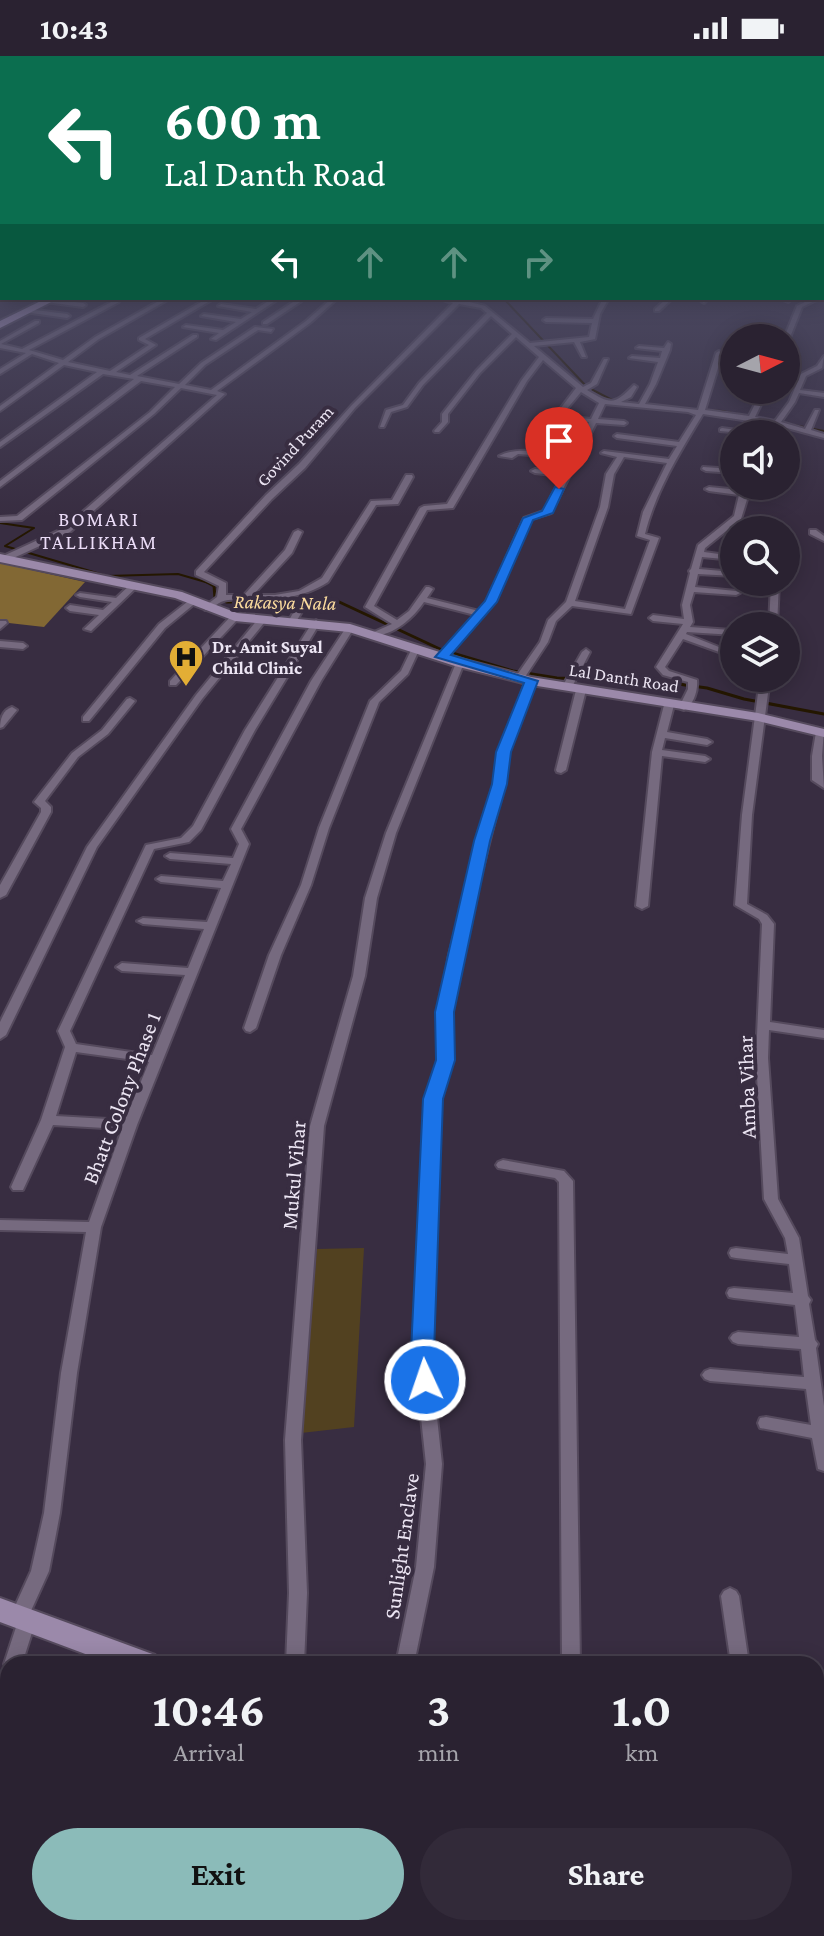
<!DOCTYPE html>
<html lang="en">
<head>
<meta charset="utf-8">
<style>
	body { margin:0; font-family:"Crimson Pro",serif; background:#322a39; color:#f1f3f6; height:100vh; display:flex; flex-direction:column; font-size:30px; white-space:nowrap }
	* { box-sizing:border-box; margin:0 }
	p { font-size:26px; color:#a5a4ab }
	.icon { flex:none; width:44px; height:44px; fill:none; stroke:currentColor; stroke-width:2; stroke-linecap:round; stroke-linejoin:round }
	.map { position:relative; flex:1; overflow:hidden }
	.details { position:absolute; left:0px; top:1600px; width:824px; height:280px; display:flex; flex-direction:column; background:#2a2231; border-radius:24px 24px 0 0; box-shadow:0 4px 20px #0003,0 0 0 2px #463f4d }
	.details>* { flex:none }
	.hud { position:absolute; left:0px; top:0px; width:824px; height:244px; box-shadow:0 4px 20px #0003,0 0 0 2px #463f4d; background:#0b6e4f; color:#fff; overflow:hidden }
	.needle { width:52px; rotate:84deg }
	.controls { position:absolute; left:720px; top:268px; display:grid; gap:16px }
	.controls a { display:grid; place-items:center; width:80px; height:80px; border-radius:50%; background:#2a2231; box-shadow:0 4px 20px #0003,0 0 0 2px #463f4d; font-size:40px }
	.pin { position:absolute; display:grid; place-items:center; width:68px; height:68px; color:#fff; margin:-82px -34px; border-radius:50% 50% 50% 0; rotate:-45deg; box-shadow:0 0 8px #0007 }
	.pin .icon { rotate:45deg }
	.me { position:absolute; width:88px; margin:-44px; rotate:357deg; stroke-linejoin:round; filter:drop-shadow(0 0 6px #0008) }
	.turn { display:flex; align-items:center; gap:28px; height:168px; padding:0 32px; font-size:36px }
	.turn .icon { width:104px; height:104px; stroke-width:2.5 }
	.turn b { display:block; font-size:56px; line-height:68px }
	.lanes { display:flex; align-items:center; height:76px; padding:0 32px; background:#0003; justify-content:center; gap:40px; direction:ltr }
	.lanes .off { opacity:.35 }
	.eta { display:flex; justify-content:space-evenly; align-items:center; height:136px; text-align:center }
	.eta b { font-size:48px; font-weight:700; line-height:56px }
	.cta { display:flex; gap:16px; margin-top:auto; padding:16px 32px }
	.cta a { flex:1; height:92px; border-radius:48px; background:#8bbbb9; color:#111; font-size:32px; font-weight:700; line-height:92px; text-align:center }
	.cta a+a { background:#322a39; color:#f1f3f6 }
	.status { display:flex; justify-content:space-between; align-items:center; height:56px; padding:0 40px; background:#2a2231; direction:ltr }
	.status svg { height:22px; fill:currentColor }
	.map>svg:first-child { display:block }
	.green { fill:#524120 }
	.forest { fill:#826834 }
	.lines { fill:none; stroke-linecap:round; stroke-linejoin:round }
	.stream-far1 { stroke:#241700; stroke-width:2 }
	.stream { stroke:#241700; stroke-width:3 }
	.street-casing { stroke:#554a5d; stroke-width:4 }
	.secondary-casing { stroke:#554a5d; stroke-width:4 }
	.primary-casing { stroke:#554a5d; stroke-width:4 }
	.street { fill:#766a7f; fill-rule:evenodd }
	.secondary { fill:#9b89aa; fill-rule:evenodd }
	.primary { fill:#b8a1cc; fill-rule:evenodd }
	.route { fill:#1a73e8; stroke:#114b97; stroke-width:2 }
	.labels { text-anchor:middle; stroke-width:8; stroke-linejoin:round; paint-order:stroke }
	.far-street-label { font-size:18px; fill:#ece5f3; stroke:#382d41 }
	.far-poi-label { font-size:18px; font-weight:bold; fill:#ece5f3; stroke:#382d41; text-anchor:start }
	.far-neighbourhood-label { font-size:20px; letter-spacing:2px; fill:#ebdcf7; stroke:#382d41 }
	.far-water-label { font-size:20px; font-style:italic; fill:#fbdb9e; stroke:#382d41 }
	.street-label { font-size:22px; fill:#ece5f3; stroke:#382d41 }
</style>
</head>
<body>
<div class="status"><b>10:43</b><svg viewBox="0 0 49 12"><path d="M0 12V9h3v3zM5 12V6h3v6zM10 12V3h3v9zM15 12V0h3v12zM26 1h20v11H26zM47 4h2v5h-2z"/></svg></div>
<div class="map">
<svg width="824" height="1880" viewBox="0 0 824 1880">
	<rect width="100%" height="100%" fill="#382d41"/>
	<path class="green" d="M364,1192L354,1371L301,1377L317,1193Z"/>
	<path class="forest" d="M0,507L85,526L44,571L0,566Z"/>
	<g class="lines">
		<g class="stream-far1">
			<path d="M503,242L587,331L616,346"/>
			<path d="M684,353L722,355L824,375"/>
			<path d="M0,467L34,472L5,490L107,520L178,518L209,527"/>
		</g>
		<path class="stream" d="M205,525L214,530L215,542L227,546L335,544L442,594L513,615L557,622L649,624L707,632L744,643L824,658"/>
		<g class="street-casing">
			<g id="street">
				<rect x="0" y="199" width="2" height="4"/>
				<path d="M2,229V233L0,234V230Z"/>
				<path d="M164,242H171L99,283L68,306L110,315L149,289L139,284V282L208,242H215L145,283L156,289L116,316L130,319L193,279H197V281L137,320L179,328L201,307L255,271L273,273L271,276L258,274L205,309L185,329L211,334L306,265L332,242H338L310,267L217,335L225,338L70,476L7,505H1V501L64,472L217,339L181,332L154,358L22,464L0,465V461L17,460L150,356L175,331L141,325L0,431V425L134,323L103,318L0,391V386L97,316L64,309L0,355V350L59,307L32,298L0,318V313L26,297L0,292V285L35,265H39V267L1,288L22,293L115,244H119V246L29,294L63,304L95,281Z"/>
				<path d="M273,242H280L216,284L211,283L219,277L183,271L186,269L223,274L236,266L201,260L204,258L241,263L252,256L218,250L221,248L256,253Z"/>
				<path d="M299,242H306L267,268H263V266Z"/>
				<path d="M436,242L458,243L485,250L530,287L589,281L592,267L546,266L543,264L546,262L593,263L603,242H609L600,258L595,283L580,286L586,301H582L574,286L534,290L583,331L591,327L604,303H608L597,328L587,334C612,349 614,349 634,329L637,331L631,341L621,346L639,348L650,328L658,306L629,302L632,300L660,302L662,295L636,292L639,290L664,292L668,286L671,288L670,294L656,328L645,348L698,354L716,297L719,295L722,298L734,299V303L721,302L705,354L749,360L762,334H768L755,361L775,365L789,346L801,318L817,310L824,300L822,312L806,320L800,334L824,337V341L799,337L795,346L781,366L805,373L815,354H819L811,374L824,378V382L776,369L703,358C680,396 656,434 645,478L659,482L631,558L572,550L556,565L548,586L523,624H517L515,622L540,586L548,564L566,546L600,451L606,418L617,401L601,397L604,395L669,403L677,390L617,382L614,380L617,378L679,386L696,359L688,356L605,348L598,363L624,365L627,367L624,369L596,367L551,457L531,463L495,546L445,603L442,604L438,601L475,559L424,546C413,562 394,579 374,580V576L392,568L365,551L420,452L424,450L447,448L521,325L539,301L516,281L480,317L448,358V366L439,376H435L434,375L442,366V358L476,315L512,278L491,260L423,329L407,351L391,356L384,371H380L386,354L403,349L419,327L487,257L481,252L459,248L355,352L305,412L272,443L204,516L226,527V539H244L285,494L294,476L298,474L302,476L292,497L253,539H275L299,535L322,522L371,445L392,444L406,419H412L413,421L398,448L376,449L328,526C293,548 266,541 228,544C218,545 214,553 205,554V550L217,541L219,530L196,519V515L266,439L299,408L351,350L453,247ZM543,304L576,332L554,361L531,395C519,394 509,395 499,400L512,402L518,398L571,402L564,416L535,413L531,415L535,417L562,420L544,455L524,462L487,545L479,555L427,542L433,533L429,531H426L409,555L397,564L374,550L427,454L453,452L527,325ZM581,336L599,347L591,363L561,360ZM558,364L589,366L573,398L538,395ZM624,401L667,407L643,456L637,480L650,484L625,553L575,545L608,451L614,418Z"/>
				<path d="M667,242H673L659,255H655V253Z"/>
				<path d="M703,242H709L704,247L701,245Z"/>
				<path d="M778,242L791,244L788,246Z"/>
				<path d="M813,242H821L802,251L789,284L786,286V282H784L797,250Z"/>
				<path d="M48,243L83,247L86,249L83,251L46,246Z"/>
				<path d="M27,253L67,258L70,260L67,262L25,256Z"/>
				<path d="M722,372L751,376L754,378L720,375V373Z"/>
				<path d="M703,411L734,413V417L706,415L702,413Z"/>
				<path d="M741,430H749V437L741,463L705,492L704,496L734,500V504L702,501L699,513L734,516V520L698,518L695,531L736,535L740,537L736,539L694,536L690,549L693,566L690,571L731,574L734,575V579L687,576L686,578L729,595L728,597H722L683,583L665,611L669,615L697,624C698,634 694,649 684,654L681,653L679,651L688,633V626L663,619L656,611L683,568L653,565L649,562L653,559L684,563L682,549L690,517L689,515L691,513L698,489L734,460L739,439L709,435L705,433L709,431L740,434Z"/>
				<path d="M810,474H816L824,480V485L810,478Z"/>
				<path d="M771,526H779L777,570H769Z"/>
				<path d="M131,528L138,530L91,575L84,573L99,559L70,555L66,552L70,549L103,554L112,546L80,541L76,539L80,537L116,542Z"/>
				<path d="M304,542L308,545L296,566L289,568L288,566L301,543Z"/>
				<path d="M191,543L198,545L165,572L89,665H83V661L159,568Z"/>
				<path d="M235,558L239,561L238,563L176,629H170V625L232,559Z"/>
				<path d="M261,562L265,565L264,567L202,643L97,791L6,979L0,983V966L87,791L196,639L258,563Z"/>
				<path d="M316,564L320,567L255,674L201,774L189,786L154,793L70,975L76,988L152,999L185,919L122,915L116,911L122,907L188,912L204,873L143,868L137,865L143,862L207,866L221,832L161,826L156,823L161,820L223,825L231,808L170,803L165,800L170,797L233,802L239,788L231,773L311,625L347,570H353L354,572L321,625L241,773L249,788L137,1069L101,1171L77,1317L60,1457L49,1515L30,1557L33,1558L36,1564L22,1608H8V1614L4,1608L17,1568L13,1567L10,1561L31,1515L44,1457L61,1317L86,1176L0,1174V1164L89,1166L122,1073L53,1069L23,1134H13L11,1131L41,1064L65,991L58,975L145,791L146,789L181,782L193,770L245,674L312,567ZM76,996L149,1006L125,1064L56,1060Z"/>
				<path d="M0,565H6L7,567L0,573Z"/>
				<path d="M0,585L23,587L27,590L23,593L0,591Z"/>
				<path d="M416,589L420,592L408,618L379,646L329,772L311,829L281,899L256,972L250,976L246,975L244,972L269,899L301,829L319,772L370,645L401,615L412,592Z"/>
				<path d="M586,593L590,596L572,631L567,634L564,633L562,631L582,596Z"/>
				<path d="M460,604L464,607L396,777L377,842L365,920L324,1070L301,1384L307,1537L304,1608H286L289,1537L285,1384L310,1070L353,920L365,842L386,777L456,607Z"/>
				<path d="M531,622L536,625L509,696L504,728L461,899L451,956V1004L439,1043L430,1296L442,1408L434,1511L414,1608H396L416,1511L426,1408L414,1296L427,1043L439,1004V956L449,899L494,728L499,696L526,625Z"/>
				<path d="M760,622H770L752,759L747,848L767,859L774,868L770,966L824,974V982L769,974L768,1002L778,1143L799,1182L808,1240L811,1244L809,1248L815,1284L818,1288L816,1292L824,1350V1415L818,1413L812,1382L766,1373L760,1372L758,1367L760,1362L766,1361L811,1369L806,1333L710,1325L705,1323L702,1319L705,1315L710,1313L804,1321L801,1293L738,1288L733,1286L730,1282L733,1278L738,1276L799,1281L795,1249L734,1242L729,1241L727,1237L729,1233L734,1232L793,1237L789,1208L736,1202L731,1201L729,1197L731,1193L736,1192L788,1198L785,1182L764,1143L756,1002L762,868L759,863L735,849L742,759Z"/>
				<path d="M581,631L586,634L566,714L561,717L557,716L556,714L576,634Z"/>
				<path d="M130,642L135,645L108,678L78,701L45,745L51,751V756L6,839L0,842V829L41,756V752L34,746L72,697L102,674L127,643Z"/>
				<path d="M669,646L674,649L667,676L707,683L712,686L707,689L665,682L662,694L705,700L710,703L705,706L662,700L648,850L642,853L636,850L652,696L664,649Z"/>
				<path d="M12,651L17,654L3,671L0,672C0,663 3,654 12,651Z"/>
				<path d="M821,673L824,674L822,700L824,732L812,724V700L816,676Z"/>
				<path d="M503,1104L564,1115L573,1125L580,1608H562L559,1126L555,1122L498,1112L496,1109L498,1106Z"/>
				<path d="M730,1532L736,1535L739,1540L749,1608H731L721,1540L724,1535Z"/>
				<path d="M8,1615V1650L7,1653L0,1656V1620L2,1617Z"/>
				<path d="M816,1869L818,1880H798L797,1872H816Z"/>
				<path d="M116,1872H136L134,1880H114Z"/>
				<path d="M209,1872H229L227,1880H207Z"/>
				<path d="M318,1872H338L337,1880H317Z"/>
				<path d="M426,1872H446L445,1880H425Z"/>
				<rect x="625" y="1872" width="20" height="8"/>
			</g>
		</g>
		<g class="secondary-casing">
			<g id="secondary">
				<rect x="822" y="220" width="2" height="4"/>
				<path d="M0,498L182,536L237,557L350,568L465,604L531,621L758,657L824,673V681L758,665L531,629L455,610L349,576L235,565L175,542L0,506Z"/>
				<path d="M0,1542L155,1599L159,1608H112L0,1566Z"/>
				<path d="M816,1847L824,1850V1880L805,1872H816Z"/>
			</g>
		</g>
		<g class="primary-casing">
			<path id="primary" d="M47,242H59L0,272V265Z"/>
		</g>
		<use href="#street" class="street"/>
		<use href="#secondary" class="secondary"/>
		<use href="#primary" class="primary"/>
	</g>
	<linearGradient id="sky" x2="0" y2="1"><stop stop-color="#1f1924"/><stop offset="0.43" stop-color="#4d4c65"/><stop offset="1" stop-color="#4d4c65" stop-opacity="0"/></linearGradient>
	<rect width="824" height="461" fill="url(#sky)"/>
	<path class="route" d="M555,431L564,433L553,457L533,464L497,546L451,599L538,625L511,696L507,728L490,785L454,956L455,1004L443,1043L434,1296L437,1324L434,1331L425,1333L417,1331L411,1296L423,1043L436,1004L435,956L474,785L492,728L496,696L524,627L435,601L485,545L523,462L542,455Z"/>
	<defs>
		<g id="hospital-pin" transform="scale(1.8)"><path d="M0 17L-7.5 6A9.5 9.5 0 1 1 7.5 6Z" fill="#e3ae35" stroke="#382d41"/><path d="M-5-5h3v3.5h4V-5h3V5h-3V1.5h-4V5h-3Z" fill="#111"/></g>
	</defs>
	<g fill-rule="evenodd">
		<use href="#hospital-pin" x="186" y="601"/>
	</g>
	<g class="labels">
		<g class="far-street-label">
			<text transform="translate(295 390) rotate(-47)" y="6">Govind Puram</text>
			<text transform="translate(624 622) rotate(9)" y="6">Lal Danth Road</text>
		</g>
		<g class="far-poi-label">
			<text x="212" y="597">Dr. Amit Suyal<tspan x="212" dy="21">Child Clinic</tspan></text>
		</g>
		<g class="far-neighbourhood-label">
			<text x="99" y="470">BOMARI<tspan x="99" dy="23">TALLIKHAM</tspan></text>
		</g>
		<g class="far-water-label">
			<text transform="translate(285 546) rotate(1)" y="7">Rakasya Nala</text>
		</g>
		<g class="street-label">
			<text transform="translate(746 1031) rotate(-92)" y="8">Amba Vihar</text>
			<text transform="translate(121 1042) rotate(-69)" y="8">Bhatt Colony Phase 1</text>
			<text transform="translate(293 1119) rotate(-85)" y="8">Mukul Vihar</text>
			<text transform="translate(401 1490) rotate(-82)" y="8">Sunlight Enclave</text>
		</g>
	</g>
</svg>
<div class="controls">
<a><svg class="needle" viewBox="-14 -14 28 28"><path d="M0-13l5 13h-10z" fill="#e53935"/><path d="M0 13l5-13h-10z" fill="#a5a4ab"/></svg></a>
<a><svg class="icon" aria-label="sound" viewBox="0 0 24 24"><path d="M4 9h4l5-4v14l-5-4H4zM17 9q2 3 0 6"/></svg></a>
<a><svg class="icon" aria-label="search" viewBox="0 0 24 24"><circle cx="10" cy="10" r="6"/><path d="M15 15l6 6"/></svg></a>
<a><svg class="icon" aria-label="layers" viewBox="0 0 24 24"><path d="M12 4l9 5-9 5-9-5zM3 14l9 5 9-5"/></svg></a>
</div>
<div class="pin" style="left:559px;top:433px;background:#d93025"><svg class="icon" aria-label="arrive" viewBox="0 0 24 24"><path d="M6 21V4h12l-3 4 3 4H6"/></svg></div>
<svg class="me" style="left:425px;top:1324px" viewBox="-20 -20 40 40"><circle r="17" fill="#1a73e8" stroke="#fff" stroke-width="3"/><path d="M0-11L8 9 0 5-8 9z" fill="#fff"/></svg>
<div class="hud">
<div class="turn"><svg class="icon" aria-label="left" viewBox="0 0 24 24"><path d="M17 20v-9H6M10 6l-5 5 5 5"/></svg><div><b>600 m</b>Lal Danth Road</div></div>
<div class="lanes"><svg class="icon" aria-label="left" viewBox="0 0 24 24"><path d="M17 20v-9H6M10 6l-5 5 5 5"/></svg><svg class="icon off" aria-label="ahead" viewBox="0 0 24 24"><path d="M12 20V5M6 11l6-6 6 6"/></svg><svg class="icon off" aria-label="ahead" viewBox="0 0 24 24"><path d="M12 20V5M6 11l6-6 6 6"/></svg><svg class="icon off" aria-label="right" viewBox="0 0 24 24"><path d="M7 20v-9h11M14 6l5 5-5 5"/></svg></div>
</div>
<section class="details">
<div class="eta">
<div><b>10:46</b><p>Arrival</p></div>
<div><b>3</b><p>min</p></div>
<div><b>1.0</b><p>km</p></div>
</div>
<div class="cta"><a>Exit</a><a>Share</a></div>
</section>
</div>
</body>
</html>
